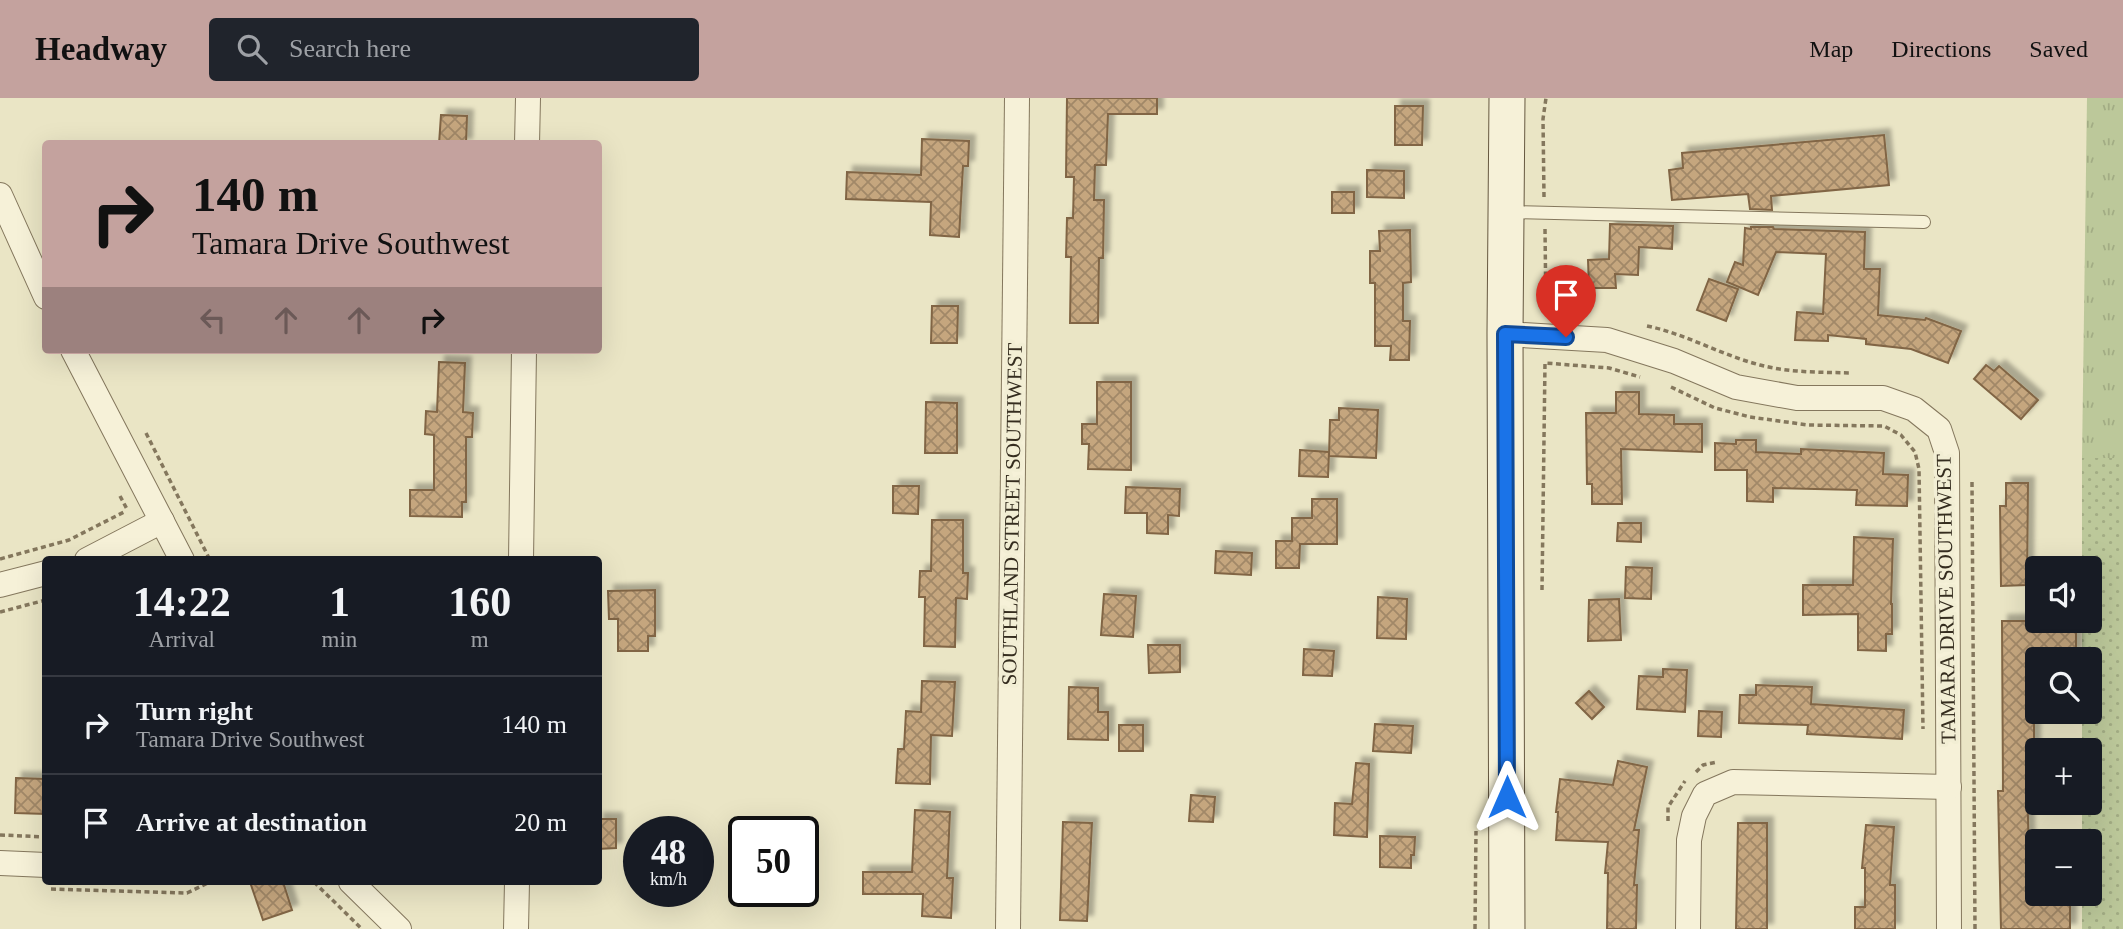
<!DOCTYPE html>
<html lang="en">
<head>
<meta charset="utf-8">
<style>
	body { margin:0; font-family:Georgia,serif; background:#20242c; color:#f1f3f6; height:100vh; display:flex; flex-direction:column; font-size:26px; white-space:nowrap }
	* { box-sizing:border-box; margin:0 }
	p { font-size:23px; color:#9ea1a6 }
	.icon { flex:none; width:38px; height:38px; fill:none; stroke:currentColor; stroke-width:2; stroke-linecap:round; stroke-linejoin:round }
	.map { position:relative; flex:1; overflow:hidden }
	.sheet { position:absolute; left:42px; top:458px; width:560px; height:329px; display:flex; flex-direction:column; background:#171b24; border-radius:7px; box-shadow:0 7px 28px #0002 }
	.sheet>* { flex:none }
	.top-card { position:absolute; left:42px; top:42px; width:560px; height:214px; border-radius:7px; box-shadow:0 7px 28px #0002; background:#c4a29e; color:#111; overflow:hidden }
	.buttons { position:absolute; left:2025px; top:458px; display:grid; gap:14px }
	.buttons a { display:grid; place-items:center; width:77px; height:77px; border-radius:7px; background:#171b24; box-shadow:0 7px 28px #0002; font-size:35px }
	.speed { position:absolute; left:623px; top:718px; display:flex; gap:14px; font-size:35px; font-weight:700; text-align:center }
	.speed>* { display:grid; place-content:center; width:91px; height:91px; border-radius:50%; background:#171b24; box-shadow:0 7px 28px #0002; line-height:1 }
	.speed small { font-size:18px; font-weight:400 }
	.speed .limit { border:4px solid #111; border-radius:10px; background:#fff; color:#111 }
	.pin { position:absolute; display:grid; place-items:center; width:60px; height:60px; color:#fff; margin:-72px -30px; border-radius:50% 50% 50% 0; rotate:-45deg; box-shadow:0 0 7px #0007 }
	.pin .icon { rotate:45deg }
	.me { position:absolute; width:77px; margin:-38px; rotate:0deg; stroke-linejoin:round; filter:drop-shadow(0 0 5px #0008) }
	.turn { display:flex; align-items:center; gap:24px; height:147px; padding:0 35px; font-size:32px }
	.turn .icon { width:91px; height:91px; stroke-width:2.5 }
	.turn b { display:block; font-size:49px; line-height:60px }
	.lanes { display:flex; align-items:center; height:66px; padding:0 35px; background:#0003; justify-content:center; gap:35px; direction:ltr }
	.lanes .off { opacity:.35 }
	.eta { display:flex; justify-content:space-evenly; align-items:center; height:119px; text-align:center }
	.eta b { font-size:42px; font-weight:600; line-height:49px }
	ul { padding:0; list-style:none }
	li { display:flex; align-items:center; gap:21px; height:98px; padding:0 35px; border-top:2px solid #363941 }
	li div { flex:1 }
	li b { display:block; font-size:26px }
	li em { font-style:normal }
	header { display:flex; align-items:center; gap:42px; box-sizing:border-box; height:98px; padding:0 35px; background:#c4a29e; color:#111 }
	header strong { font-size:33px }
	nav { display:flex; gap:38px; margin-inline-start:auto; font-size:24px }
	.search { width:490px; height:63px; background:#20242c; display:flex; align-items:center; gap:18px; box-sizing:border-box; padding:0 24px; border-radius:7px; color:#9ea1a6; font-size:26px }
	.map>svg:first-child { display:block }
	.grass { fill:url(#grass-dots) }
	.park { fill:url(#park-tufts) }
	.building { fill:url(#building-cross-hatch); stroke:#816545; stroke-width:2; filter:url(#shadow) }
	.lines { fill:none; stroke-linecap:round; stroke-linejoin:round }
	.service-casing { stroke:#84775d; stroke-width:14 }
	.minor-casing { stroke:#84775d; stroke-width:26 }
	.secondary-casing { stroke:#665840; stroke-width:37 }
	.path { stroke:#84775d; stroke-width:3.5; stroke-dasharray:5 3.5; stroke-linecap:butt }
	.service { stroke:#f6f1d8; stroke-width:12 }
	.minor { stroke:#f6f1d8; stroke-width:24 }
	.secondary { stroke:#f6f1d8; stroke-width:35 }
	.route-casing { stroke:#114b97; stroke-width:18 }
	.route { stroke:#1a73e8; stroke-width:12 }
	.labels { text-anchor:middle; stroke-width:7; stroke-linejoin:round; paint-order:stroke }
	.street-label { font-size:21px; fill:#352d1f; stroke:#f2eed4 }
</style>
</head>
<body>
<header>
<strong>Headway</strong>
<div class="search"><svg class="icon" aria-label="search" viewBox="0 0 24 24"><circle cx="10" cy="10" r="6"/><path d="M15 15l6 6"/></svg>Search here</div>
<nav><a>Map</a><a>Directions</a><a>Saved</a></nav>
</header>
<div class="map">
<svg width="2123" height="831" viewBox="0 0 2123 831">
	<defs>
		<pattern id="grass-dots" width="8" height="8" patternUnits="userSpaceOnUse" patternTransform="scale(1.75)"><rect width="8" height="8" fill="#bcc89a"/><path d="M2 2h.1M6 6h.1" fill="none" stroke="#a2ac84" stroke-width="1.8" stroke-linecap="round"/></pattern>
		<pattern id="park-tufts" width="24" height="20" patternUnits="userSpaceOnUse" patternTransform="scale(1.75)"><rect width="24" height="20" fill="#bcc89a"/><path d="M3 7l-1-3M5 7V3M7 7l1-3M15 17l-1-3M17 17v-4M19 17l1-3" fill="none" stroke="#a2ac84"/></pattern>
		<pattern id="building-cross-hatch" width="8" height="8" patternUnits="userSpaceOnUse" patternTransform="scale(1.75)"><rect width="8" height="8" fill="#c5a67e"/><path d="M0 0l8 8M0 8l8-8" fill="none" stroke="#a18867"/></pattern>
		<filter id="shadow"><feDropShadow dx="6" dy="-6" stdDeviation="2" flood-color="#0004"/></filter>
	</defs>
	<rect width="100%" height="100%" fill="#eae5c5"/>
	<path class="grass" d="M2082,360H2123V831H2082V796H2090V744H2082V705H2090V653H2082V614H2090V562H2082V523H2090V471H2082Z"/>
	<path class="park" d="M2087,0H2123V360H2082Z"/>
	<g class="building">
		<path d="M1067,0H1157V16H1108L1106,67H1095L1094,102H1104L1103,160H1099L1098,225H1070L1071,159H1066L1067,120H1073L1074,79H1066Z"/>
		<path d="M1395,8H1423L1422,47H1395Z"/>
		<path d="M441,17L467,18L466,46H439Z"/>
		<path d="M1884,37L1889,87L1771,98L1772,112L1750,111L1748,96L1672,102L1669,72L1683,70L1682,55Z"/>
		<path d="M922,41L969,43L968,68H963L959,139L930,137L931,104L846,101L847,74L921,77Z"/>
		<path d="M1367,72L1404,73V100L1367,99Z"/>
		<rect x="1332" y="94" width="22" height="21"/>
		<path d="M1610,126L1673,128L1672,151L1639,149L1638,177L1615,176L1616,190H1589L1588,162L1609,161Z"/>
		<path d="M1751,129H1773L1774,131L1865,134L1864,171H1880L1878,217L1925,222L1926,220L1961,233L1948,265L1911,251L1866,246V241L1828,237V243L1795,242L1797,214L1823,216L1826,156L1776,154L1758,197L1727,184L1735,164L1743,167L1745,130L1751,131Z"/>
		<path d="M1410,132L1411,184L1403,185V223H1410L1409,262H1390L1391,248H1375V185H1370V153H1380L1379,133Z"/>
		<path d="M1709,181L1738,191L1726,223L1697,212Z"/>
		<path d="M932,208H958L957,245H931Z"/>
		<path d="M439,264L465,265L463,314L473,315L472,339H466V404H462V419L410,418V392H434V337L425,336L426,313L437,314Z"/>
		<path d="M1986,267L1994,273L1999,268L2038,302L2021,321L1974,281Z"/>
		<path d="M1097,284H1131V372L1088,371L1089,346H1082V326H1097Z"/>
		<path d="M1616,294H1639V316L1674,317V326H1702V354L1621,351L1622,406H1592V386H1587L1586,315H1616Z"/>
		<path d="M926,304L957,305V355H925Z"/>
		<path d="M1339,310L1378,312L1376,360L1329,358L1330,322H1339Z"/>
		<path d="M1736,342H1756V354L1801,356V351L1884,355L1883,376L1908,377L1907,408L1856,407L1857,392L1773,390V404L1747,403V372H1715V345L1736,346Z"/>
		<path d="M1300,352L1329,354L1328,379L1299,378Z"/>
		<path d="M2006,385H2028L2027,487L2001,488L2000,408H2006Z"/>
		<path d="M893,388H919L918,416L893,415Z"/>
		<path d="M1126,389L1180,391L1179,418L1168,417V436L1147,435V415H1125Z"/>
		<path d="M1312,401H1337V446H1300L1299,470H1276V443H1292V420H1312Z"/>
		<path d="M932,422H963V475H968L967,501L956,500L955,549L924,548L925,499H919L920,473H931Z"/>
		<path d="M1618,425H1641V444L1617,443Z"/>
		<path d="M1854,439L1893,441L1891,506H1892V536H1886V553L1858,552V516L1803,517V487H1853Z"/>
		<path d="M1216,453L1252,455L1251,477L1215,475Z"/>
		<path d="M1626,469L1652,470L1651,501L1625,500Z"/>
		<path d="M655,492V538H648V553H618V521H609L608,493Z"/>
		<path d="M1104,496L1136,498L1133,539L1101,537Z"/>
		<path d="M1378,499L1407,501L1406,541L1377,540Z"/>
		<path d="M1619,501L1621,542L1588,543L1589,502Z"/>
		<path d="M2002,523H2076V556H2037V603H2034V682H2027L2029,758H2031V807L2070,806V831H2001L1998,693H2003Z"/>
		<path d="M1148,547H1180V574L1149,575Z"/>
		<path d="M1304,551L1334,553L1332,578L1303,577Z"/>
		<path d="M1663,571L1687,572L1685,614L1637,611L1639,578L1663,579Z"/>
		<path d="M922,583L955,584L952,638L931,637L930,686L896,685L898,651H904L906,613L921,614Z"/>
		<path d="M1756,587L1812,589L1811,606L1904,612L1902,641L1807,636L1808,627L1739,625L1740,597H1756Z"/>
		<path d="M1069,589L1098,590V614H1108V642L1068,641Z"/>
		<path d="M1589,593L1604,609L1592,621L1576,605Z"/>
		<path d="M1699,613L1722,614L1721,639L1698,638Z"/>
		<path d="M1375,626L1413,628L1411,655L1373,653Z"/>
		<rect x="1119" y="627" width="24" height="26"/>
		<path d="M1618,663L1647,669L1634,732H1639L1634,787H1637L1636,831H1607L1608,775H1605L1608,744L1556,742L1558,714H1556L1560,681L1613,687Z"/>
		<path d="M1356,665L1369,666L1367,739L1334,737L1335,705L1352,706Z"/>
		<path d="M16,680L46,681V716L15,715Z"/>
		<path d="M1191,697L1215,699L1213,724L1189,723Z"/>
		<path d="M915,712L950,714L947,780H953L951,820L922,818L923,796H863V774H912Z"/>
		<path d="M598,721H616V750L598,751Z"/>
		<path d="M1063,724L1092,725L1087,823L1060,822Z"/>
		<path d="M1738,725H1767V831H1736Z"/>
		<path d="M1866,727L1894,729L1890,787H1895V831H1855V809H1865V770H1862Z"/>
		<path d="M1380,738L1415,739L1414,757H1411V770L1380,769Z"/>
		<path d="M250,784H283L292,812L263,822Z"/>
	</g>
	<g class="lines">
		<g class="service-casing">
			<path id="service" d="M1510,114L1924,124"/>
		</g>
		<g class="minor-casing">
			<g id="minor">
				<path d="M527,46L528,0"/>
				<path d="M0,97L46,199"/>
				<path d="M1505,236L1607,242L1674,263L1736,289L1797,300H1883L1914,311L1939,331L1947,355L1949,831"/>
				<path d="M73,252L182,462"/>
				<path d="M87,462L162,423"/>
				<path d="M521,462L524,252"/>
				<path d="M0,487L46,475"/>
				<path d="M0,765L46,767"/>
				<path d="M351,784L399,831"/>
				<path d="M516,831L517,784"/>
				<path d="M1008,831L1017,0"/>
				<path d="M1688,831L1689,742L1694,718L1705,696L1733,684L1949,689"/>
			</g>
		</g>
		<g class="secondary-casing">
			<path id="secondary" d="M1507,0L1505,236L1507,831"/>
		</g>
		<g class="path">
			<path d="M1544,99L1543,21L1546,0"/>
			<path d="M1545,131L1546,215"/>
			<path d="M1647,228C1686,236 1721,257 1760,267C1790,275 1822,274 1852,275"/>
			<path d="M1671,289L1715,310L1750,319L1808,327L1884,328L1901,337L1915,354L1919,371L1923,631"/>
			<path d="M146,335L210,462"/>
			<path d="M1972,384L1975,831"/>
			<path d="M120,398L128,413"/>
			<path d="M0,461L69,442L126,413"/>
			<path d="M1542,492L1545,265L1609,270L1640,279"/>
			<path d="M0,514L46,502"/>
			<path d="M1696,674L1703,667L1717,664"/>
			<path d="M1668,723V709L1685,683"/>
			<path d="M0,737L46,739"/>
			<path d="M314,784L362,831"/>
			<path d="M51,791L187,795L210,784"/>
			<path d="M1475,831L1476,733"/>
		</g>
		<use href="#service" class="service"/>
		<use href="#minor" class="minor"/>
		<use href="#secondary" class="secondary"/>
	</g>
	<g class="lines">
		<g class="route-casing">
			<path id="route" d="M1507,699L1505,236L1566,239"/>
		</g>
		<use href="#route" class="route"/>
	</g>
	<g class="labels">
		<g class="street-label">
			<text transform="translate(1012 416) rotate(-89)" y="7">SOUTHLAND STREET SOUTHWEST</text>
			<text transform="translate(1946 501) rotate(-91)" y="7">TAMARA DRIVE SOUTHWEST</text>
		</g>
	</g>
</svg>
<div class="buttons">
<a><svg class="icon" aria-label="sound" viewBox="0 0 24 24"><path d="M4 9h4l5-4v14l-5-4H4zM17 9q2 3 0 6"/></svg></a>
<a><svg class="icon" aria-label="search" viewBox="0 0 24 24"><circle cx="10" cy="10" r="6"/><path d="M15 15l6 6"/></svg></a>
<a>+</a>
<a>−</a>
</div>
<div class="speed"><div>48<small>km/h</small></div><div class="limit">50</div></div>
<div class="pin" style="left:1566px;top:239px;background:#d93025"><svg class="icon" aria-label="arrive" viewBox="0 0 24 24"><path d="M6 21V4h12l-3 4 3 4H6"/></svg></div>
<svg class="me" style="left:1507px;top:699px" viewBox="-20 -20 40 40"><path d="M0-17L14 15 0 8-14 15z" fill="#1a73e8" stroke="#fff" stroke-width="4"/></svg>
<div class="top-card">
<div class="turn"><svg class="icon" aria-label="right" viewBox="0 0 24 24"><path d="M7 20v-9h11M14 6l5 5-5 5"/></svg><div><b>140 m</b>Tamara Drive Southwest</div></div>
<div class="lanes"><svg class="icon off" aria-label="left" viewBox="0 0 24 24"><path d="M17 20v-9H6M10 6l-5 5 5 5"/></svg><svg class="icon off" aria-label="ahead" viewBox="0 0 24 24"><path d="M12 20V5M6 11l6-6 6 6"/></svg><svg class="icon off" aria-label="ahead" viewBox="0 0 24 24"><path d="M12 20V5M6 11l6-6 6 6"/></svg><svg class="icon" aria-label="right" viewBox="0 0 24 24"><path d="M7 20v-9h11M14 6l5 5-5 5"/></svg></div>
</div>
<section class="sheet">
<div class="eta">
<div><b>14:22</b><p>Arrival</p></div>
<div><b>1</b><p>min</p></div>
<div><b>160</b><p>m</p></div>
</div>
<ul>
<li><svg class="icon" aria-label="right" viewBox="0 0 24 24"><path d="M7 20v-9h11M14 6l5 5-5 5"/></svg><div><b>Turn right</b><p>Tamara Drive Southwest</p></div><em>140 m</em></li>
<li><svg class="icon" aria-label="arrive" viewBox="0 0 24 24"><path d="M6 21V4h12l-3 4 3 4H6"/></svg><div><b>Arrive at destination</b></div><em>20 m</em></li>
</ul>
</section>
</div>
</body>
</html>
